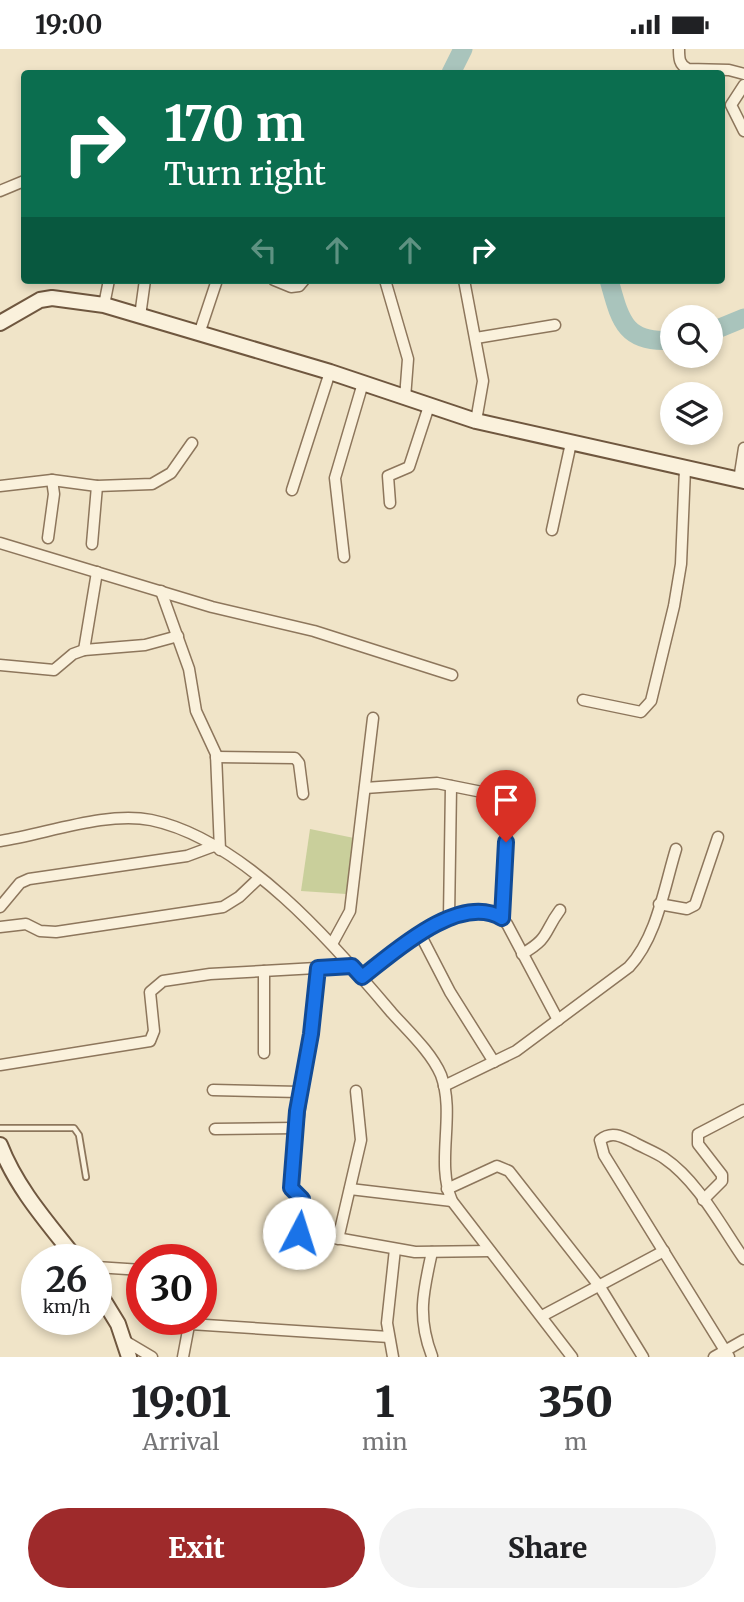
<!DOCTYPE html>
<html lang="en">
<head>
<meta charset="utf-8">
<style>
	body { margin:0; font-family:Merriweather,serif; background:#f2f2f2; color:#202124; height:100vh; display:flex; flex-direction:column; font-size:26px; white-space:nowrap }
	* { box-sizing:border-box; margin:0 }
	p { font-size:23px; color:#757577 }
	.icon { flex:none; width:38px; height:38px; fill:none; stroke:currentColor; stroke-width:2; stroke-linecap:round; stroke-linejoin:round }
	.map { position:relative; height:1308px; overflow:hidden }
	.panel { display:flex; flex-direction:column; background:#fff; flex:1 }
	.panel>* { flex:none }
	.guide { position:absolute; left:21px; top:21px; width:704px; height:214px; border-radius:7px; box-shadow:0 4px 10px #0003; background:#0b6e4f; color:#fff; overflow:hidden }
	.tools { position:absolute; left:660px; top:256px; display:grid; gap:14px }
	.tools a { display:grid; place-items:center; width:63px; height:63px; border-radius:50%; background:#fff; box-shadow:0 4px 10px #0003; font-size:35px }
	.speed { position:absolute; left:21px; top:1195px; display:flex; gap:14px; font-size:35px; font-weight:700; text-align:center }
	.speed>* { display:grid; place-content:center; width:91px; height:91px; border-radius:50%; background:#fff; box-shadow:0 4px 10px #0003; line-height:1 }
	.speed small { font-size:18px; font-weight:400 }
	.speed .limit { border:10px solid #d22; background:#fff; color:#111 }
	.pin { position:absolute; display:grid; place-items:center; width:60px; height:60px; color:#fff; margin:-72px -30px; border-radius:50% 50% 50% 0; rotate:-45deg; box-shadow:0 0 7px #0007 }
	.pin .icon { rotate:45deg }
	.me { position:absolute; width:77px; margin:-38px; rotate:5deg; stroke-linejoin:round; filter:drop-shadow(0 0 5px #0008) }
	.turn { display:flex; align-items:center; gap:24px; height:147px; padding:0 28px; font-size:32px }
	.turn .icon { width:91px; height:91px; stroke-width:2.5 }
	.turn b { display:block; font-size:49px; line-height:60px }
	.lanes { display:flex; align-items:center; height:66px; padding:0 28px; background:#0003; justify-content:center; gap:35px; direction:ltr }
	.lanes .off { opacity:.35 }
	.eta { display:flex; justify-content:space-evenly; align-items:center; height:119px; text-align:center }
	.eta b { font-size:42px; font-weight:800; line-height:49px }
	.cta { display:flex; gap:14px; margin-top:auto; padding:14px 28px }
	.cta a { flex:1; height:80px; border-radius:42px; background:#9e2a2b; color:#fff; font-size:28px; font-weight:800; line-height:80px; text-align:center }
	.cta a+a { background:#f2f2f2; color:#202124 }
	.status { display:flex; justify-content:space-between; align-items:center; height:49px; padding:0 35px; background:#fff; direction:ltr }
	.status svg { height:19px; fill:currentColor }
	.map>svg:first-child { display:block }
	.green { fill:#c9cf9b }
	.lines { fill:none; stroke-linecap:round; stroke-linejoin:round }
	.river { stroke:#a9c4bc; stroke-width:19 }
	.lane-casing { stroke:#8d765c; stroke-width:8 }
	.street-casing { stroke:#8d765c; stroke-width:13 }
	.secondary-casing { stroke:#6f573f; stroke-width:18 }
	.lane { stroke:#faf1dc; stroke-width:4.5 }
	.street { stroke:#faf1dc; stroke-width:10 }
	.secondary { stroke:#faf1dc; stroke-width:14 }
	.route-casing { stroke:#114b97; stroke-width:18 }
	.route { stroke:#1a73e8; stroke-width:12 }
</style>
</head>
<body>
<div class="status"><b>19:00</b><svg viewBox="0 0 49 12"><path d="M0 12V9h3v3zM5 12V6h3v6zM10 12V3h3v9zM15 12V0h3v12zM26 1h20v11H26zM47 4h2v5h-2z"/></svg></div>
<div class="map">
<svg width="744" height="1308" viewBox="0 0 744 1308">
	<rect width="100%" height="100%" fill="#f0e4c8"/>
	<path class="green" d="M310,780L354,789L346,845L301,842Z"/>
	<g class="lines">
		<g class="river">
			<path d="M451,24L463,0"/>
			<path d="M609,231C620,270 624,295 672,291"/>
			<path d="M710,283L744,269"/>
		</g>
		<g class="lane-casing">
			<path id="lane" d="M0,1079H74L79,1086L86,1128"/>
		</g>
		<g class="street-casing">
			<g id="street">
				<path d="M679,0C679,9 679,16 688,20L729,21L744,25"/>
				<path d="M744,36L731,56L744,82"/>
				<path d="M0,142L24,132"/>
				<path d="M274,231L291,238L299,237L304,231"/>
				<path d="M385,231L408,310L405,349"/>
				<path d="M464,231L483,332L476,372"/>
				<path d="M104,256L109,231"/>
				<path d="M140,267L145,231"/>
				<path d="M199,285L217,231"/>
				<path d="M476,289L555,276"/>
				<path d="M739,431L744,399"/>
				<path d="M0,437L52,431L97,437L152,435L171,424L192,394"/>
				<path d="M292,441L330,323"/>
				<path d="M390,454L388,427L409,418L429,357"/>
				<path d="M552,481L571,394"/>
				<path d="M48,489L54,445L52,431"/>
				<path d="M0,494L212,558L314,582L452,626"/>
				<path d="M92,495L97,437"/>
				<path d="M344,508L335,429L363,334"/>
				<path d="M161,542L189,620L196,662L216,705L220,801"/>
				<path d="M84,601L97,523"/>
				<path d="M0,616L54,621L73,605L84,601L145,596L178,587"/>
				<path d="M583,651L641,663L651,652L674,557L681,515L685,420"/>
				<path d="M216,708L295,709L299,714L303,745"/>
				<path d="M365,739L437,734L492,745"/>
				<path d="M0,792C46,785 106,762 151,771C243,790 334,895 392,964C409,983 431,1003 441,1026C456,1066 435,1113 452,1152L572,1308"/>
				<path d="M659,855L687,860L695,856L718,788"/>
				<path d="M0,858L20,834L29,830L187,807L214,797"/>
				<path d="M502,868L506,793"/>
				<path d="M449,869L451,737"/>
				<path d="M0,878L26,875L40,882L56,883L223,858L239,848L259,829"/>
				<path d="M419,883L450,943L494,1013"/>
				<path d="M332,895L350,862L373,669"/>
				<path d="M522,905C550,889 543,884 560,861"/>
				<path d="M318,919C310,993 297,1065 291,1139L302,1150L297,1182L415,1203L490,1202"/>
				<path d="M362,928C401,898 441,857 495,865L507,875L558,971"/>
				<path d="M264,1004V922"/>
				<path d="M0,1016L150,992L154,982L150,943L163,932L210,925L352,917"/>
				<path d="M444,1037L516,1002L629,918C657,888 664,839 676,800"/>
				<path d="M213,1041L300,1043"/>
				<path d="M215,1080L296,1079"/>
				<path d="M350,1140L452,1152"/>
				<path d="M447,1140L497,1117L509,1122L600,1238L643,1308"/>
				<path d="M703,1151L722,1132V1126L698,1095V1085L744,1061"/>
				<path d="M338,1190L361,1091L356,1042"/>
				<path d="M96,1218L142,1221"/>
				<path d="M542,1267L664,1202"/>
				<path d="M190,1275L389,1288"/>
				<path d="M125,1292L152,1308"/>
				<path d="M432,1307C417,1268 423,1243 432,1203"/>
				<path d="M183,1308L190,1271"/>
				<path d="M393,1308L387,1274L395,1200"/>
				<path d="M714,1308L744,1291"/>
				<path d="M729,1308L604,1106L600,1091C612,1081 623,1088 635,1094C644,1099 655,1103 664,1109C698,1132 721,1177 744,1210"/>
			</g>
		</g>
		<g class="secondary-casing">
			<g id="secondary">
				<path d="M0,274L40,251L52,249L104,256L330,323L476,372L744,432"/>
				<path d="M0,1096C17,1140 48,1174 77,1211"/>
				<path d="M96,1239L118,1275L129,1308"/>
			</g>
		</g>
		<use href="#lane" class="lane"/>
		<use href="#street" class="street"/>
		<use href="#secondary" class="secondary"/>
	</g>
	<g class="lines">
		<g class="route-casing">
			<path id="route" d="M299,1184L297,1178L302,1150L291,1139L297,1062L311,985L318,919L352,917L362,928C393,904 459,843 502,869L506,793"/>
		</g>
		<use href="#route" class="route"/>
	</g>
</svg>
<div class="tools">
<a><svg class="icon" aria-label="search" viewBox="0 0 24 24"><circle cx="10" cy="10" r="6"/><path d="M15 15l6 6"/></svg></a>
<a><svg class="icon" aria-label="layers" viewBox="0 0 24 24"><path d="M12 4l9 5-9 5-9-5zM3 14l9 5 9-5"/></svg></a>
</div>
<div class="speed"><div>26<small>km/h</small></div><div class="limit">30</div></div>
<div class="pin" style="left:506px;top:793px;background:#d93025"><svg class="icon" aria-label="arrive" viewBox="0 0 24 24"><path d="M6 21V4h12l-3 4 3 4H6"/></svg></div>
<svg class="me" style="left:299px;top:1184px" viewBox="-20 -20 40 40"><circle r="19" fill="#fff"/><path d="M0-13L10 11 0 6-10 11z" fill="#1a73e8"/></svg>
<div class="guide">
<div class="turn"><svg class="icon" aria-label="right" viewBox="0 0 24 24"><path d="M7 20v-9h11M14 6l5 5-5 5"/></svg><div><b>170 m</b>Turn right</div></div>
<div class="lanes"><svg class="icon off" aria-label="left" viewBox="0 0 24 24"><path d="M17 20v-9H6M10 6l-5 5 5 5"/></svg><svg class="icon off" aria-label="ahead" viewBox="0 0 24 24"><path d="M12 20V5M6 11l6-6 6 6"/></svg><svg class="icon off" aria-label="ahead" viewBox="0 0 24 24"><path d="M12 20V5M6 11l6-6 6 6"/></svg><svg class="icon" aria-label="right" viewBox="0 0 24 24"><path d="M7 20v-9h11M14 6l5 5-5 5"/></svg></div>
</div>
</div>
<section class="panel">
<div class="eta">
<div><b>19:01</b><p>Arrival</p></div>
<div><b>1</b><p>min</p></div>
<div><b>350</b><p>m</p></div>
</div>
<div class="cta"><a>Exit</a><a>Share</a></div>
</section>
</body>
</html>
